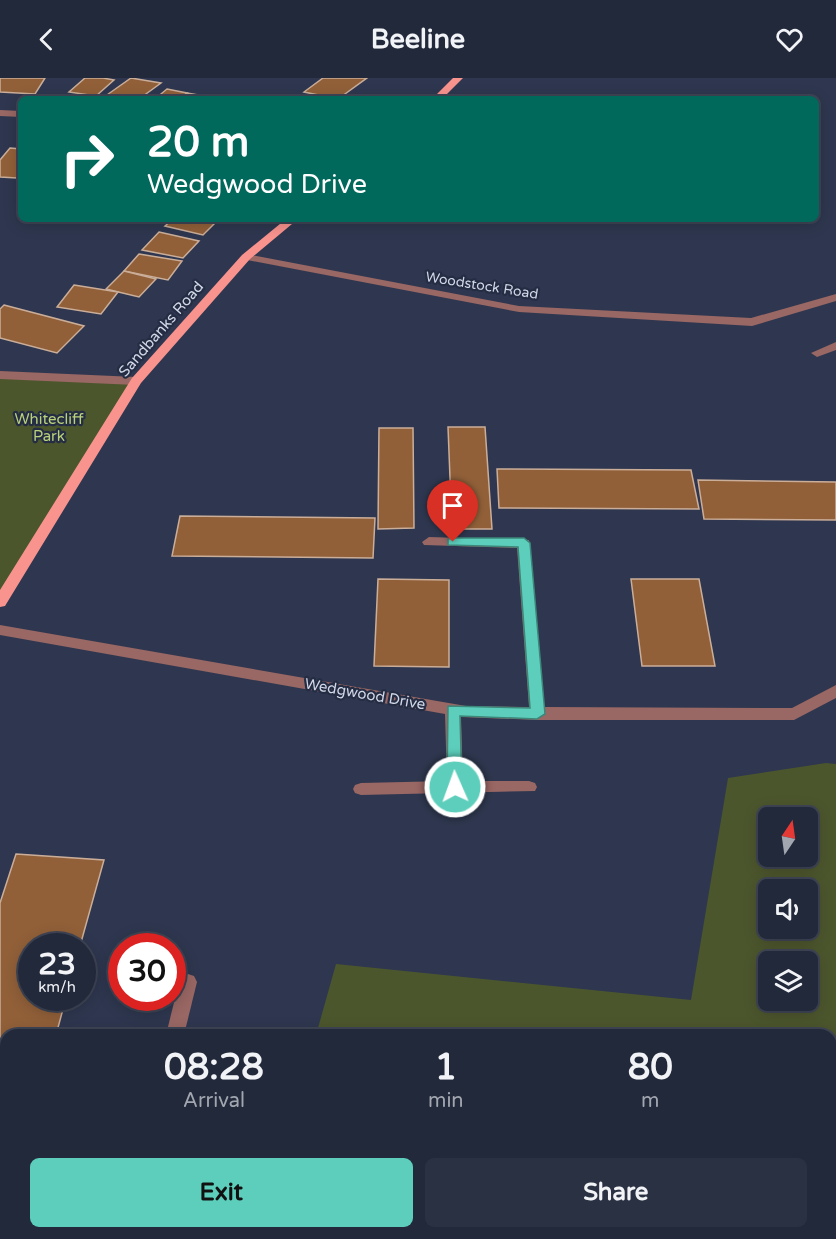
<!DOCTYPE html>
<html lang="en">
<head>
<meta charset="utf-8">
<style>
	body { margin:0; font-family:"Varela Round",sans-serif; background:#2a3142; color:#f1f3f6; height:100vh; display:flex; flex-direction:column; font-size:22px; white-space:nowrap }
	* { box-sizing:border-box; margin:0 }
	p { font-size:20px; color:#a2a6af }
	.icon { flex:none; width:33px; height:33px; fill:none; stroke:currentColor; stroke-width:2; stroke-linecap:round; stroke-linejoin:round }
	.map { position:relative; flex:1; overflow:hidden }
	.panel { position:absolute; left:0px; top:951px; width:837px; height:210px; display:flex; flex-direction:column; background:#22293b; border-radius:18px 18px 0 0; box-shadow:0 3px 15px #0003,0 0 0 2px #3f4555 }
	.panel>* { flex:none }
	.banner { position:absolute; left:18px; top:18px; width:801px; height:126px; border-radius:9px; box-shadow:0 3px 15px #0003,0 0 0 2px #3f4555; background:#00695c; color:#fff; overflow:hidden }
	.needle { width:39px; rotate:13deg }
	.tools { position:absolute; left:758px; top:729px; display:grid; gap:12px }
	.tools a { display:grid; place-items:center; width:60px; height:60px; border-radius:9px; background:#22293b; box-shadow:0 3px 15px #0003,0 0 0 2px #3f4555; font-size:30px }
	.speed { position:absolute; left:18px; top:855px; display:flex; gap:12px; font-size:30px; font-weight:700; text-align:center }
	.speed>* { display:grid; place-content:center; width:78px; height:78px; border-radius:50%; background:#22293b; box-shadow:0 3px 15px #0003,0 0 0 2px #3f4555; line-height:1 }
	.speed small { font-size:15px; font-weight:400 }
	.speed .limit { border:9px solid #d22; background:#fff; color:#111 }
	.pin { position:absolute; display:grid; place-items:center; width:51px; height:51px; color:#fff; margin:-62px -26px; border-radius:50% 50% 50% 0; rotate:-45deg; box-shadow:0 0 6px #0007 }
	.pin .icon { rotate:45deg }
	.me { position:absolute; width:66px; margin:-33px; rotate:358deg; stroke-linejoin:round; filter:drop-shadow(0 0 4px #0008) }
	.turn { display:flex; align-items:center; gap:21px; height:126px; padding:0 30px; font-size:27px }
	.turn .icon { width:78px; height:78px; stroke-width:2.5 }
	.turn b { display:block; font-size:42px; line-height:51px }
	.eta { display:flex; justify-content:space-evenly; align-items:center; height:102px; text-align:center }
	.eta b { font-size:36px; font-weight:800; line-height:42px }
	.button { display:flex; gap:12px; margin-top:auto; padding:12px 30px }
	.button a { flex:1; height:69px; border-radius:9px; background:#5ccebb; color:#111; font-size:24px; font-weight:800; line-height:69px; text-align:center }
	.button a+a { background:#2a3142; color:#f1f3f6 }
	header { display:flex; justify-content:space-between; align-items:center; height:78px; padding:0 30px; background:#22293b; font-size:27px; font-weight:800 }
	.map>svg:first-child { display:block }
	.green { fill:#4c562d; fill-rule:evenodd }
	.building { fill:#916039; stroke:#cbae9a; stroke-width:1.5 }
	.lines { fill:none; stroke-linecap:round; stroke-linejoin:round }
	.minor { fill:#996764; fill-rule:evenodd }
	.major { fill:#f8938e; fill-rule:evenodd }
	.route { fill:#5ccebb; stroke:#3c867a; stroke-width:1.5 }
	.labels { text-anchor:middle; stroke-width:4.5; stroke-linejoin:round; paint-order:stroke }
	.far-street-label { font-size:14px; fill:#d1d7e6; stroke:#242d44 }
	.street-label { font-size:15px; fill:#d1d7e6; stroke:#242d44 }
	.park-label { font-size:15px; fill:#bad079; stroke:#242d44 }
</style>
</head>
<body>
<header><svg class="icon" aria-label="back" viewBox="0 0 24 24"><path d="M15 5l-7 7 7 7"/></svg>Beeline<svg class="icon" aria-label="heart" viewBox="0 0 24 24"><path d="M12 20l-8-8c-3-5 5-10 8-4 3-6 11-1 8 4z"/></svg></header>
<div class="map">
<svg width="836" height="1161" viewBox="0 0 836 1161">
	<rect width="100%" height="100%" fill="#2e374f"/>
	<g class="green">
		<path d="M0,297L136,303L0,524Z"/>
		<path d="M826,685L836,686V1161H260L262,1155H831V957H316L336,886L691,922L728,700ZM768,740H807V778H768ZM768,812H807V850H768ZM768,884H807V922H768Z"/>
	</g>
	<g class="building">
		<path d="M45,0L35,16L0,14V0Z"/>
		<path d="M85,0H103L114,2L96,18L69,14Z"/>
		<path d="M131,0L161,5L139,21L104,19Z"/>
		<path d="M323,0H367L338,21L304,14Z"/>
		<path d="M167,11L187,15L180,21H155Z"/>
		<path d="M187,15L215,20L180,21Z"/>
		<path d="M10,70L21,71V95L17,100L0,99V82Z"/>
		<path d="M173,141H219L203,157L165,148Z"/>
		<path d="M159,154L199,163L183,180L142,172Z"/>
		<path d="M139,176L182,183L168,202L124,193Z"/>
		<path d="M124,193L156,201L139,219L106,211Z"/>
		<path d="M74,207L118,214L101,236L57,229Z"/>
		<path d="M4,227L84,248L57,275L0,260V231Z"/>
		<path d="M448,349H485L492,451H452Z"/>
		<path d="M379,350H413L414,450L378,451Z"/>
		<path d="M497,391L691,392L699,431L499,430Z"/>
		<path d="M698,402L836,404V442L704,441Z"/>
		<path d="M180,438L375,440L373,480L172,478Z"/>
		<path d="M378,501L449,502V589L374,588Z"/>
		<path d="M631,501H699L715,588H642Z"/>
		<path d="M16,776L104,782L80,868H32V920H66L56,957H6V991L0,990V825Z"/>
	</g>
	<g class="lines">
		<g class="minor">
			<path d="M0,32L21,33V39L0,38Z"/>
			<path d="M246,176L519,228L751,240L836,216V223L752,248L519,234L242,181V177Z"/>
			<path d="M836,264V272L817,279L811,275Z"/>
			<path d="M0,293L136,299L142,303L136,307L0,301Z"/>
			<path d="M429,459L529,462L544,629L792,630L836,607V620L794,642H537L461,639L463,703H529L535,705L537,709L535,713L361,717L355,715L353,711L355,707L361,705L447,703L445,636L0,557V547L466,628L529,629L517,470L424,467L422,464Z"/>
			<path d="M188,896L194,898L197,904L184,957H166L179,904L182,898Z"/>
			<path d="M0,1046L6,1048V1067L0,1065Z"/>
		</g>
		<g class="major">
			<path d="M453,0H463L442,21H432Z"/>
			<path d="M286,141H298L250,181L141,305L5,528L0,529V512L132,300L242,177Z"/>
		</g>
	</g>
	<path class="route" d="M453,460H524L530,465L545,636L537,641L460,638L462,709L455,715L447,709L448,628L530,630L518,469L448,467V461Z"/>
	<g class="labels">
		<g class="far-street-label">
			<text transform="translate(482 207) rotate(9)" y="5">Woodstock Road</text>
		</g>
		<g class="street-label">
			<text transform="translate(161 251) rotate(-49)" y="5">Sandbanks Road</text>
			<text transform="translate(365 616) rotate(10)" y="5">Wedgwood Drive</text>
		</g>
		<g class="park-label">
			<text x="49" y="346">Whitecliff<tspan x="49" dy="17">Park</tspan></text>
		</g>
	</g>
</svg>
<div class="tools">
<a><svg class="needle" viewBox="-14 -14 28 28"><path d="M0-13l5 13h-10z" fill="#e53935"/><path d="M0 13l5-13h-10z" fill="#a2a6af"/></svg></a>
<a><svg class="icon" aria-label="sound" viewBox="0 0 24 24"><path d="M4 9h4l5-4v14l-5-4H4zM17 9q2 3 0 6"/></svg></a>
<a><svg class="icon" aria-label="layers" viewBox="0 0 24 24"><path d="M12 4l9 5-9 5-9-5zM3 14l9 5 9-5"/></svg></a>
</div>
<div class="speed"><div>23<small>km/h</small></div><div class="limit">30</div></div>
<div class="pin" style="left:453px;top:464px;background:#d93025"><svg class="icon" aria-label="arrive" viewBox="0 0 24 24"><path d="M6 21V4h12l-3 4 3 4H6"/></svg></div>
<svg class="me" style="left:455px;top:709px" viewBox="-20 -20 40 40"><circle r="17" fill="#5ccebb" stroke="#fff" stroke-width="3"/><path d="M0-11L8 9 0 5-8 9z" fill="#fff"/></svg>
<div class="banner">
<div class="turn"><svg class="icon" aria-label="right" viewBox="0 0 24 24"><path d="M7 20v-9h11M14 6l5 5-5 5"/></svg><div><b>20 m</b>Wedgwood Drive</div></div>
</div>
<section class="panel">
<div class="eta">
<div><b>08:28</b><p>Arrival</p></div>
<div><b>1</b><p>min</p></div>
<div><b>80</b><p>m</p></div>
</div>
<div class="button"><a>Exit</a><a>Share</a></div>
</section>
</div>
</body>
</html>
